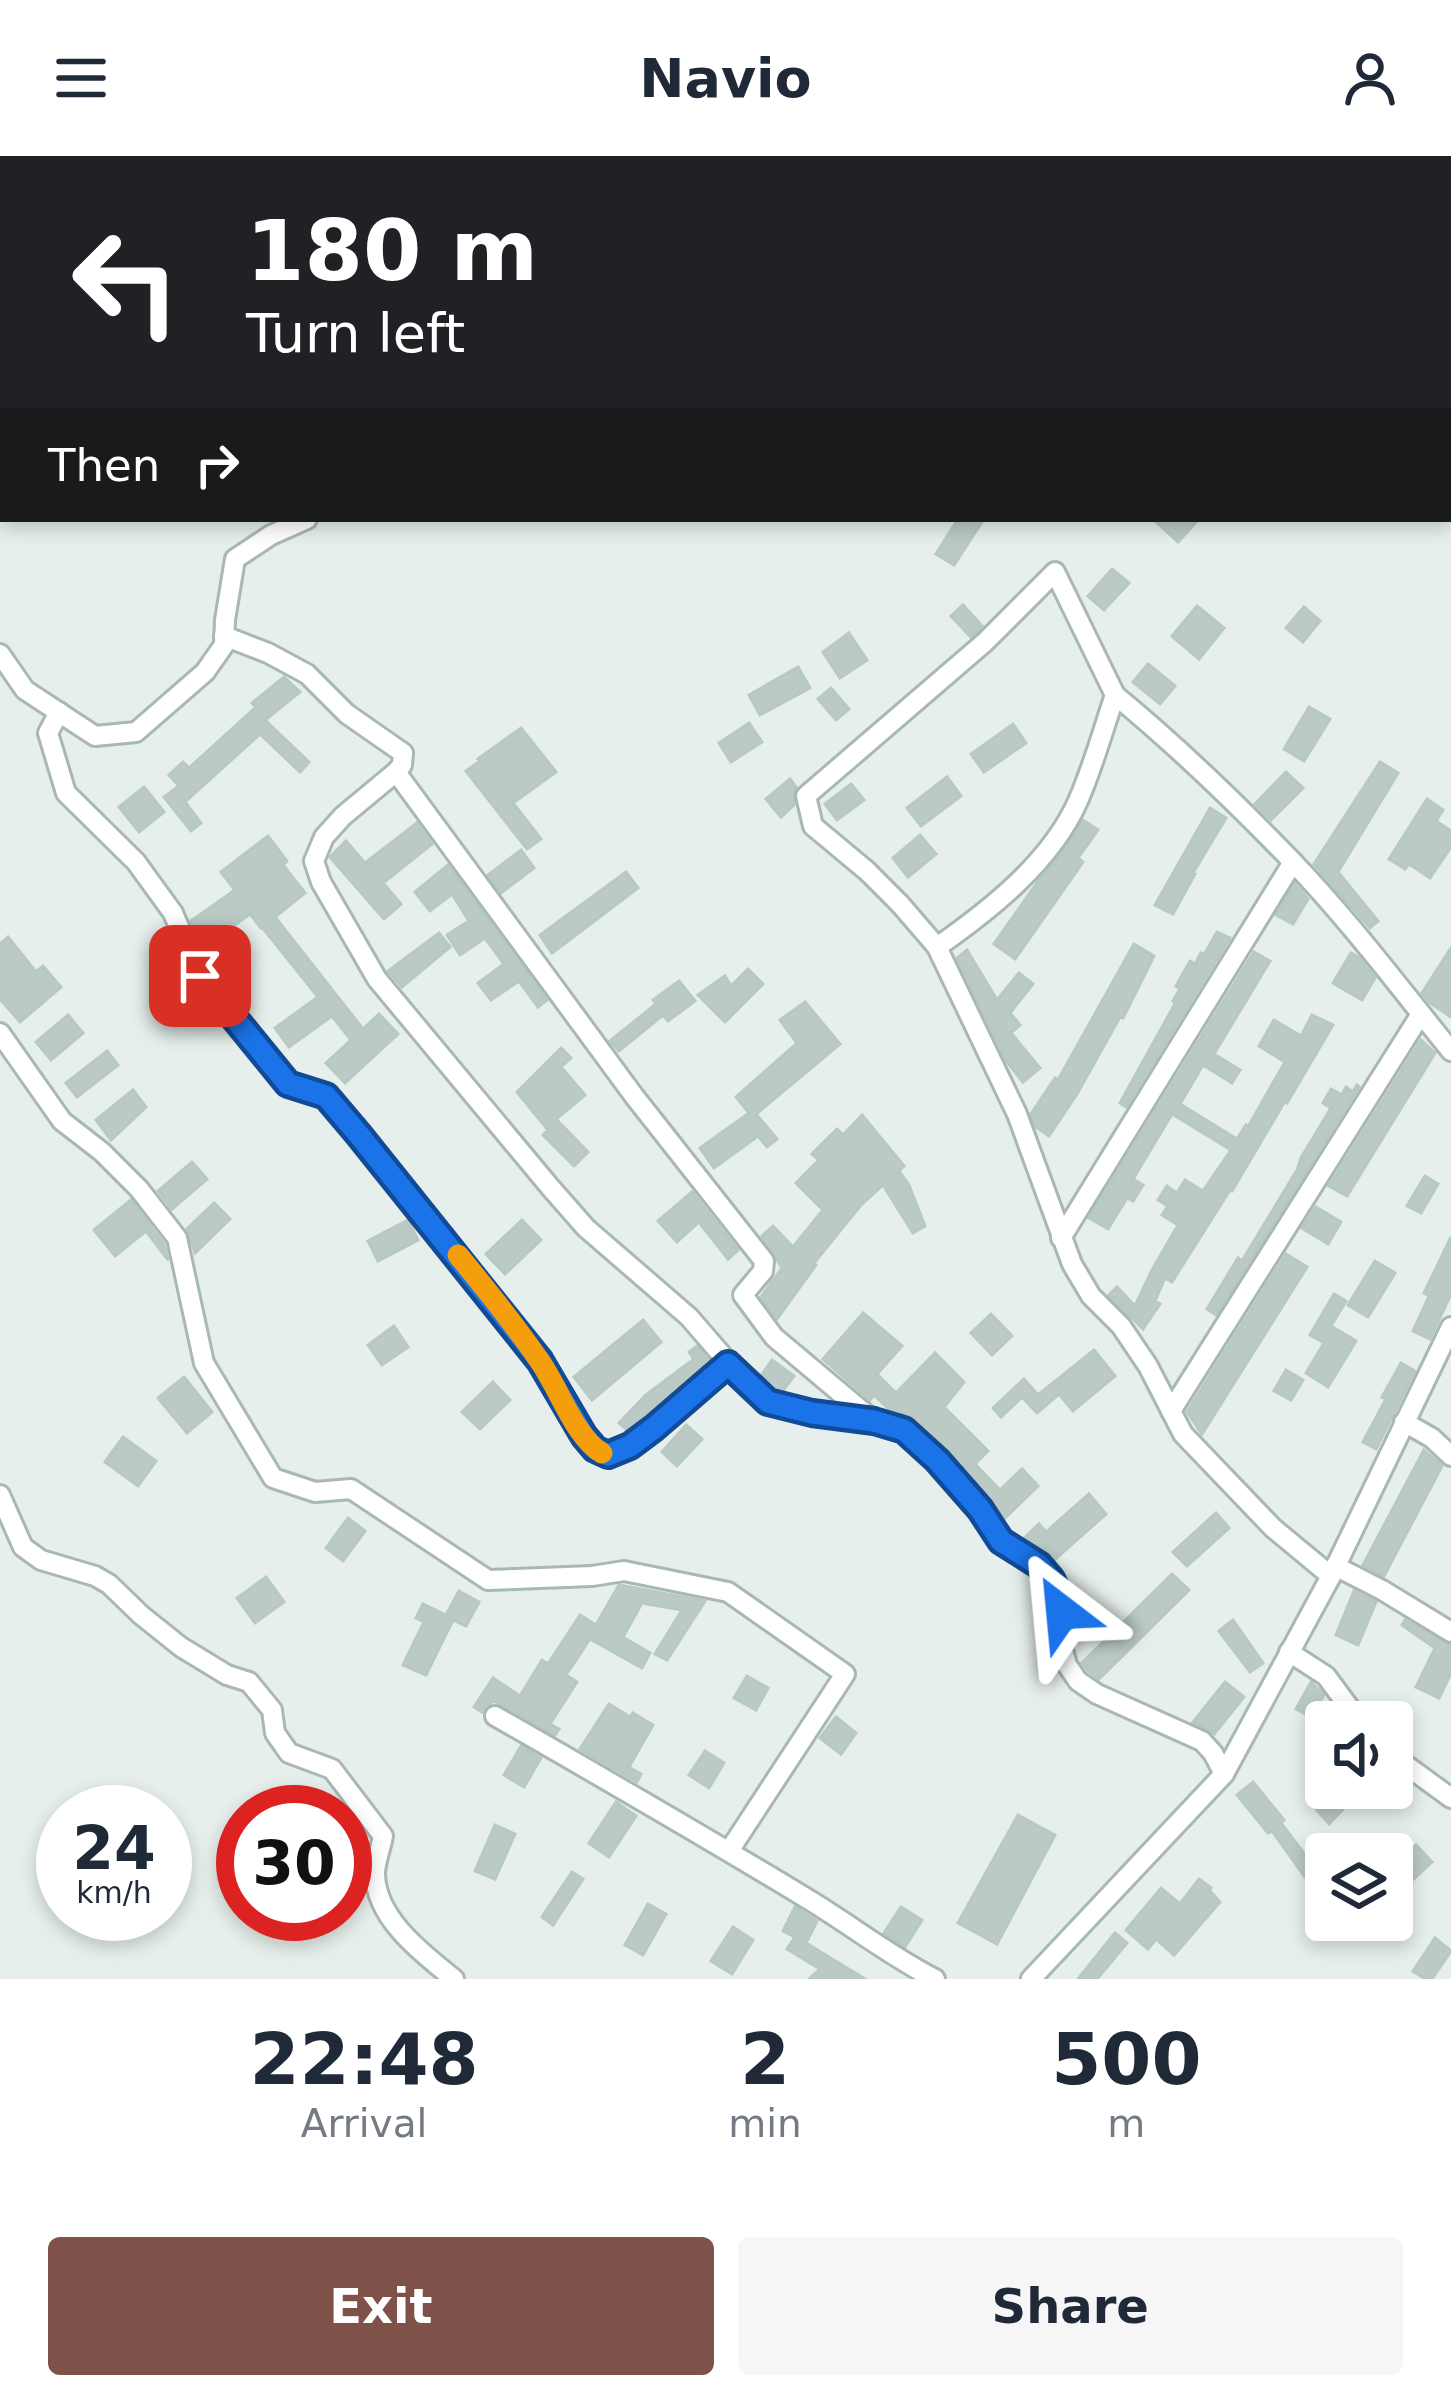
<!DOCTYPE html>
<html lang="en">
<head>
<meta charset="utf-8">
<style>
	body { margin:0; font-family:"DejaVu Sans",sans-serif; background:#f6f6f7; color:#1f2937; height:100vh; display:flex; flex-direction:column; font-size:45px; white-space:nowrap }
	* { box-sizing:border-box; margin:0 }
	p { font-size:39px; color:#747a83 }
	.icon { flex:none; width:66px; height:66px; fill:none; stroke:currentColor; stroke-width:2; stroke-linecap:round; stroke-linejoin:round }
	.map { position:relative; height:1823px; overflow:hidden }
	.side { display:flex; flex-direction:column; background:#fff; flex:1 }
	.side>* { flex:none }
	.banner { position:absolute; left:0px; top:0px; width:1452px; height:366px; box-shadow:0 6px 18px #0003; background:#202124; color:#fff; overflow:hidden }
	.controls { position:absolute; left:1305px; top:1545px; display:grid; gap:24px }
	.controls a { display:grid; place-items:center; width:108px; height:108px; border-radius:12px; background:#fff; box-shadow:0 6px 18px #0003; font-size:60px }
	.speed { position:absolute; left:36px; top:1629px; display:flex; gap:24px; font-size:60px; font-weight:700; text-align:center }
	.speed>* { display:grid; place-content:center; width:156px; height:156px; border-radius:50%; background:#fff; box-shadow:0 6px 18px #0003; line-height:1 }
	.speed small { font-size:30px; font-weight:400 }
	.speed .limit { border:18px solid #d22; background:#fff; color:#111 }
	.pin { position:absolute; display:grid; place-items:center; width:102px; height:102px; color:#fff; margin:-51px; border-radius:24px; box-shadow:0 6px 18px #0006 }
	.me { position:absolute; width:132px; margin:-66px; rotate:331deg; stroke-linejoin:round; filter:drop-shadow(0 0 9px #0008) }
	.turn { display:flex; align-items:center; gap:42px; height:252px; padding:0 48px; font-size:54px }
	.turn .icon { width:156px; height:156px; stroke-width:2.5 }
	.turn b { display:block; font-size:84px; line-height:102px }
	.then { display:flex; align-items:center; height:114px; padding:0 48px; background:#0003; gap:24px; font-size:45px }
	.eta { display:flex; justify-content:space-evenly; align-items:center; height:204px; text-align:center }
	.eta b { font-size:72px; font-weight:600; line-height:84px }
	.cta { display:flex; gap:24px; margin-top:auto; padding:24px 48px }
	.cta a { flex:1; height:138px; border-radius:12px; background:#7f5249; color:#fff; font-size:48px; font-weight:600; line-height:138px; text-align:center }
	.cta a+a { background:#f6f6f7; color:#1f2937 }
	header { display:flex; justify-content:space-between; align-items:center; height:156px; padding:0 48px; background:#fff; font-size:54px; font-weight:600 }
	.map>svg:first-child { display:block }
	.building { fill:#bbcac4; stroke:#b8c9c2; stroke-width:3 }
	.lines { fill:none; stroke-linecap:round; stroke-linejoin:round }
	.minor-casing { stroke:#a8b8b2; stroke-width:24 }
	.minor { stroke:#fff; stroke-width:18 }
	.route-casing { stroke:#114b97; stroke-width:30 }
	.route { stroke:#1a73e8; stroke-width:21 }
	.slow { stroke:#f59e0b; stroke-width:21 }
</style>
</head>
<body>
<header><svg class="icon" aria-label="menu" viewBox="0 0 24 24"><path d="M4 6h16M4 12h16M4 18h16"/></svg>Navio<svg class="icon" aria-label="person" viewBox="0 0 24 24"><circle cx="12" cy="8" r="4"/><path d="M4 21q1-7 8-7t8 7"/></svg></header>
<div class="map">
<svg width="1451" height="1823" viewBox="0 0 1451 1823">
	<rect width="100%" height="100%" fill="#e6efeb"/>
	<g class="building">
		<path d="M958,363H984L954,409L936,398Z"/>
		<path d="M1153,363H1199L1178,386Z"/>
		<path d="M1112,413L1129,427L1104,454L1088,440Z"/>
		<path d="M963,449L982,470L971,481L951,460Z"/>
		<path d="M1197,450L1224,472L1199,503L1172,480Z"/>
		<path d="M1304,451L1320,465L1303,486L1286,472Z"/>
		<path d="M849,477L867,504L840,522L823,496Z"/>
		<path d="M1148,508L1175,530L1160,548L1133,526Z"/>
		<path d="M798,511L810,532L760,559L749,539Z"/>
		<path d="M284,521L300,536L265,564L309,606L300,616L260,578L185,646L201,667L191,675L164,641L179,630L169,619L183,606L189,612L256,551L252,547Z"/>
		<path d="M831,532L849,553L836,564L818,543Z"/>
		<path d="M1309,551L1330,563L1304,605L1284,593Z"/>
		<path d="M749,567L762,586L731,606L719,587Z"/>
		<path d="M1013,568L1026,587L984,616L971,598Z"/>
		<path d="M521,572L556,616L513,647L541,683L527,693L466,615L480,605L478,603Z"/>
		<path d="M1380,606L1398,617L1338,716L1378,765L1370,772L1314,708Z"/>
		<path d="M1286,616L1303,632L1271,664L1255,648Z"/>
		<path d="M947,621L961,640L921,670L907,652Z"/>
		<path d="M790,623L796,631L793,637L794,649L781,661L766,643Z"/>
		<path d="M851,628L864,644L837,664L825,648Z"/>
		<path d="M144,631L164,656L139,676L119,651Z"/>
		<path d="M1427,643L1443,654L1436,665L1451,675V691L1430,722L1409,708L1405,713L1389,703Z"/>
		<path d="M1210,652L1226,662L1193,717L1195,718L1173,758L1155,749Z"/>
		<path d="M1083,664L1098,674L1078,702L1083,706L1015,803L994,788L1039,724L1063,696Z"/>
		<path d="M417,667L432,688L383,727L401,748L384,763L330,701L346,685L365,707Z"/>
		<path d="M920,679L936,698L908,721L893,702Z"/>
		<path d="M268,680L287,705L283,709L305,737L275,761L363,873L379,858L398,878L345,927L326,907L351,884L332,860L289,891L275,872L318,841L262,771L261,772L250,758L203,792L191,765L235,734L221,716Z"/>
		<path d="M521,694L534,712L501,737L488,719Z"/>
		<path d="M448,709L547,844L538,851L519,825L491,844L478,827L504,808L485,782L460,799L447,779L469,765L452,738L430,755L415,736Z"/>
		<path d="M626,716L638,732L552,797L540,779Z"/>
		<path d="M1295,728L1308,743L1293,768L1276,759Z"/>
		<path d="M1217,776L1230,782L1126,951L1120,947L1176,846L1173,845L1180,833L1176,830L1190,805L1195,808L1201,797L1204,799Z"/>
		<path d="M439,777L450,791L402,831L388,815Z"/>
		<path d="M8,781L36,816L43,810L61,831L20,866L0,843V788Z"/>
		<path d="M1134,788L1154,800L1123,862L1120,861L1077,938L1049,980L1036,971L1031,958L1055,922L1058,924Z"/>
		<path d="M1451,792V861L1430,847L1422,837Z"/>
		<path d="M967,794L997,844L1019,817L1033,828L1010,857L1020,869L1011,877L1040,912L1023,926L1007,906L957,802Z"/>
		<path d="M1254,796L1270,805L1214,898L1240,914L1232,927L1203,909L1180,948L1237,983L1246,969L1248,971L1285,906L1259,890L1274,864L1301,880L1312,859L1333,869L1287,947L1285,945L1232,1035L1230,1034L1172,1126L1165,1122L1155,1145L1160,1148L1143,1173L1109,1139L1117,1131L1135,1150L1152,1114L1178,1069L1162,1059L1168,1050L1158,1044L1167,1030L1177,1037L1185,1024L1203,1035L1231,994L1172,958L1133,1023L1143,1029L1133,1045L1127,1042L1108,1073L1089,1062Z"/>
		<path d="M1351,797L1358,801L1375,822L1362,844L1333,827Z"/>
		<path d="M748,813L763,828L725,866L698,839L725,820L731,830Z"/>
		<path d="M679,825L695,845L668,865L663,859L619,895L617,893L610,885L656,848L653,844Z"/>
		<path d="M805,846L840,888L756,958L777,983L767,991L758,980L714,1012L700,992L749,957L736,941L797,887L780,864Z"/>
		<path d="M68,859L83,877L51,904L36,886Z"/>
		<path d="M1421,884L1435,897L1347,1040L1329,1030Z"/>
		<path d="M561,892L571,902L561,911L585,939L556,963L588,996L574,1010L543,979L548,974L517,936Z"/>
		<path d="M107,895L118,909L77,941L66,927Z"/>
		<path d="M1357,929L1359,931L1216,1159L1207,1153L1238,1102L1242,1105L1297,1014L1301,1002L1331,952L1323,947L1331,933L1342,939L1346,931L1353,936Z"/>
		<path d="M133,934L146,951L111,984L96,964Z"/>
		<path d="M862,959L904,1010L899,1015L909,1029L925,1070L913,1077L883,1029L861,1049L814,1107L816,1109L777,1163L761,1141L782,1112L762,1080L773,1070L793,1091L823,1054L796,1027L819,1004L812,998L837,973L843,979Z"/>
		<path d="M192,1006L207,1023L172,1053L158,1035Z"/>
		<path d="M1425,1020L1438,1028L1421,1057L1407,1050Z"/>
		<path d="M692,1036L738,1094L728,1103L699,1066L677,1086L658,1065Z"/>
		<path d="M131,1044L164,1088L168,1104L146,1075L115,1100L94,1074Z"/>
		<path d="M214,1047L230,1063L195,1097L187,1073Z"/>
		<path d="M1316,1051L1341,1066L1328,1088L1302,1072Z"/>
		<path d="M408,1064L418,1084L378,1105L368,1085Z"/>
		<path d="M522,1064L541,1084L505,1118L486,1098Z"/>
		<path d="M1451,1081V1138L1430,1183L1413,1175L1429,1140L1424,1137Z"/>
		<path d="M1286,1098L1307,1111L1202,1278L1187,1256Z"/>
		<path d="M1375,1105L1395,1117L1368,1161L1348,1149Z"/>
		<path d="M1334,1138L1346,1145L1331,1170L1356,1185L1328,1231L1306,1217L1324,1187L1310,1179Z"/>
		<path d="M863,1157L902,1190L877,1218L896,1237L935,1197L964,1226L944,1251L988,1295L975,1308L1000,1334L1022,1313L1038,1330L1003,1364L947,1295L913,1264L898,1255L893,1257L874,1239L870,1244L823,1203Z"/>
		<path d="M991,1158L1012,1180L992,1199L971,1177Z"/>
		<path d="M643,1164L661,1186L592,1244L574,1221Z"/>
		<path d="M394,1170L408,1191L382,1209L368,1189Z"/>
		<path d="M697,1190L710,1206L628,1275L619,1267L646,1239L694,1203L689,1196Z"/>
		<path d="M1094,1194L1115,1220L1073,1255L1059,1238L1037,1257L1022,1241L1001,1261L993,1252L1024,1223L1038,1239Z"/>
		<path d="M772,1204L794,1220L782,1236L774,1235L760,1221Z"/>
		<path d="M1401,1207L1415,1215L1376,1293L1363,1286L1386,1243L1382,1241Z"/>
		<path d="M1286,1214L1303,1224L1291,1244L1274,1235Z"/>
		<path d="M184,1221L212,1256L187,1277L158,1242Z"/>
		<path d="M493,1226L510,1244L480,1273L462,1256Z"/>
		<path d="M686,1269L702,1283L677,1310L662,1296Z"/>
		<path d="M123,1281L156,1305L138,1330L105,1306Z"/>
		<path d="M1424,1294L1442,1310L1384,1420L1363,1409Z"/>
		<path d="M1089,1338L1106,1358L1053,1405L1023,1383L1039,1368L1046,1376Z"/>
		<path d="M1216,1357L1229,1372L1187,1410L1173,1396Z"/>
		<path d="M348,1362L365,1375L343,1405L326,1392Z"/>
		<path d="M1172,1418L1189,1434L1099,1523L1088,1515L1082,1507Z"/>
		<path d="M266,1421L284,1446L255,1467L237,1442Z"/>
		<path d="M619,1429L705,1445L667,1504L655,1498L682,1454L642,1447L623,1481L650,1497L642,1512L590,1483L566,1519L577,1526L550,1568L559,1573L555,1579L501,1548L493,1545L482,1556L474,1551L493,1522L520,1540L542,1504L548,1508L580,1459L596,1469Z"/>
		<path d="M459,1435L479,1446L466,1470L453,1464L426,1519L403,1509L424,1466L416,1462L423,1448L446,1459Z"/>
		<path d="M1354,1435L1376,1446L1358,1489L1336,1479Z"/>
		<path d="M1233,1464L1263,1507L1250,1516L1219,1475Z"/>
		<path d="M1405,1464L1451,1489V1517L1439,1542L1416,1531L1435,1492L1402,1469Z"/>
		<path d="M747,1520L768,1532L756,1554L734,1542Z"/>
		<path d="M1225,1526L1244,1541L1214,1578L1193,1566Z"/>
		<path d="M1311,1526L1324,1539L1311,1561L1296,1553Z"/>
		<path d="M609,1548L630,1561L633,1557L653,1569L629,1611L641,1618L637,1626L580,1593Z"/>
		<path d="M836,1561L856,1577L841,1598L820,1582Z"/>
		<path d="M521,1590L541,1602L524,1631L504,1619Z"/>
		<path d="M705,1595L724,1607L709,1632L689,1619Z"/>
		<path d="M1253,1626L1284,1664L1281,1667L1315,1712L1319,1708L1326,1715V1742L1305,1721L1272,1675L1268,1677L1237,1639Z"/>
		<path d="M1328,1632H1363L1329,1668L1312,1648Z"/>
		<path d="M616,1646L636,1660L609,1701L589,1687Z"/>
		<path d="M1018,1659L1055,1679L997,1788L958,1767Z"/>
		<path d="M495,1669L515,1678L495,1723L475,1715Z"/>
		<path d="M1416,1689L1432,1706L1405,1731L1409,1736L1392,1751V1712Z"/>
		<path d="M572,1716L583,1723L553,1769L542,1761Z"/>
		<path d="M1199,1723L1211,1732L1209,1734L1220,1746L1174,1799L1156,1783L1148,1793L1126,1774L1161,1732L1180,1748Z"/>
		<path d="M648,1748L666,1758L643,1799L625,1789Z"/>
		<path d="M795,1751L817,1765L806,1787L865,1823H809L820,1813L787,1793L795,1781L783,1775Z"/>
		<path d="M901,1751L922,1764L905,1791L884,1777Z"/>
		<path d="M733,1771L753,1784L732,1818L711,1805Z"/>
		<path d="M1115,1777L1127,1787L1097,1823H1078Z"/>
		<path d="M1435,1782L1451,1795L1432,1823H1425L1413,1815Z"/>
	</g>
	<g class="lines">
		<g class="minor-casing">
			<g id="minor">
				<path d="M770,3L773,0"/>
				<path d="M224,480L268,497L307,518L347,558L403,597L402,609L396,616L634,940L764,1105L763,1115L743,1139L774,1181L874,1265"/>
				<path d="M0,498L25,534L95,580L136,576L205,516L224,489L225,464L235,403L271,379L307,363"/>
				<path d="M1115,539C1177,590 1235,646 1291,704C1348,763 1399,831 1451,895"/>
				<path d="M59,556L48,577L66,637L136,706L173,757L200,820L288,928L326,940L359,979L540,1205L583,1280L595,1293L608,1299L630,1290L654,1272L728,1208"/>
				<path d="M396,616L343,660L324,681L314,705L321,726L377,823L550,1031L586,1072L689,1161L746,1227L768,1247L811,1257L874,1265L904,1274L937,1304L979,1353L1001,1385L1039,1409L1051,1423L1059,1439L1063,1494L1067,1509L1078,1525L1097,1538L1202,1585L1213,1597L1224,1618"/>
				<path d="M937,791L900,748L867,715L813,670L806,640L985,486L1055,416L1115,539C1103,574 1093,611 1078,645C1051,706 990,754 937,791L1017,958L1072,1108L1091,1140L1121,1170L1148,1210L1183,1278L1273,1372L1331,1420"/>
				<path d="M0,877L62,965L102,996L139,1033L177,1082L204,1207L273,1322L315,1336L351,1333L488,1424L592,1420L624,1415L728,1436L845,1518L729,1695"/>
				<path d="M1061,1082L1293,706"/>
				<path d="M1171,1255L1421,858"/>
				<path d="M1404,1266L1432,1282L1451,1300"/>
				<path d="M0,1339L23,1391L41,1404L95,1420L109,1428L141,1459L181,1491L227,1519L249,1526L272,1554L275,1577L289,1597L332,1613L383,1680C381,1692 375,1706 375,1718C376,1763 422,1797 454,1823"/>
				<path d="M1335,1410L1382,1434L1451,1476"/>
				<path d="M1289,1496L1326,1520L1360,1566"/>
				<path d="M495,1560C598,1619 700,1678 801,1739C847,1766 888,1799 935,1823"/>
				<path d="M1392,1599L1451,1642"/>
				<path d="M1031,1823L1224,1618L1331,1420L1451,1171"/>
			</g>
		</g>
		<use href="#minor" class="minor"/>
	</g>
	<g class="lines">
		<g class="route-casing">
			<path id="route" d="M200,820L288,928L326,940L359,979L540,1205L584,1280L595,1293L608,1299L630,1290L654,1272L728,1208L768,1246L812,1257L874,1265L904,1274L937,1304L980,1353L1001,1385L1039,1409L1051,1423L1059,1439L1062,1456"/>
		</g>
		<use href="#route" class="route"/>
		<path class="slow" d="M458,1099C486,1133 514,1168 539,1204C558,1230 575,1282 602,1297"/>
	</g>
</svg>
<div class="controls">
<a><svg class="icon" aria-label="sound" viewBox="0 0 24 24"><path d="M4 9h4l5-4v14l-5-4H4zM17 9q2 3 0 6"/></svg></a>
<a><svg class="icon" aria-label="layers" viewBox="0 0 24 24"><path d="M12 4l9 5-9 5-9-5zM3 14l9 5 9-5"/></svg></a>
</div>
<div class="speed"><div>24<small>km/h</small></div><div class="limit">30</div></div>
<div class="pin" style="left:200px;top:820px;background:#d93025"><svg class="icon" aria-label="arrive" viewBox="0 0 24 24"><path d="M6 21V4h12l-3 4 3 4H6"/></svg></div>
<svg class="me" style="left:1062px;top:1456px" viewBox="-20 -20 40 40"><path d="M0-17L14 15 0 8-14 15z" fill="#1a73e8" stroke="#fff" stroke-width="4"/></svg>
<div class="banner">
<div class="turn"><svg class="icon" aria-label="left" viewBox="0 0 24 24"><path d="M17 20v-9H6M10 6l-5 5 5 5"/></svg><div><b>180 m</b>Turn left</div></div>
<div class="then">Then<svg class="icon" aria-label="right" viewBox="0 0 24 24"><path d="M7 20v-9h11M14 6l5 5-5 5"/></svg></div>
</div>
</div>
<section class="side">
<div class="eta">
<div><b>22:48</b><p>Arrival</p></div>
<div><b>2</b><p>min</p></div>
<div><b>500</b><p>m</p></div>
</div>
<div class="cta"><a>Exit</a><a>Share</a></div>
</section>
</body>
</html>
